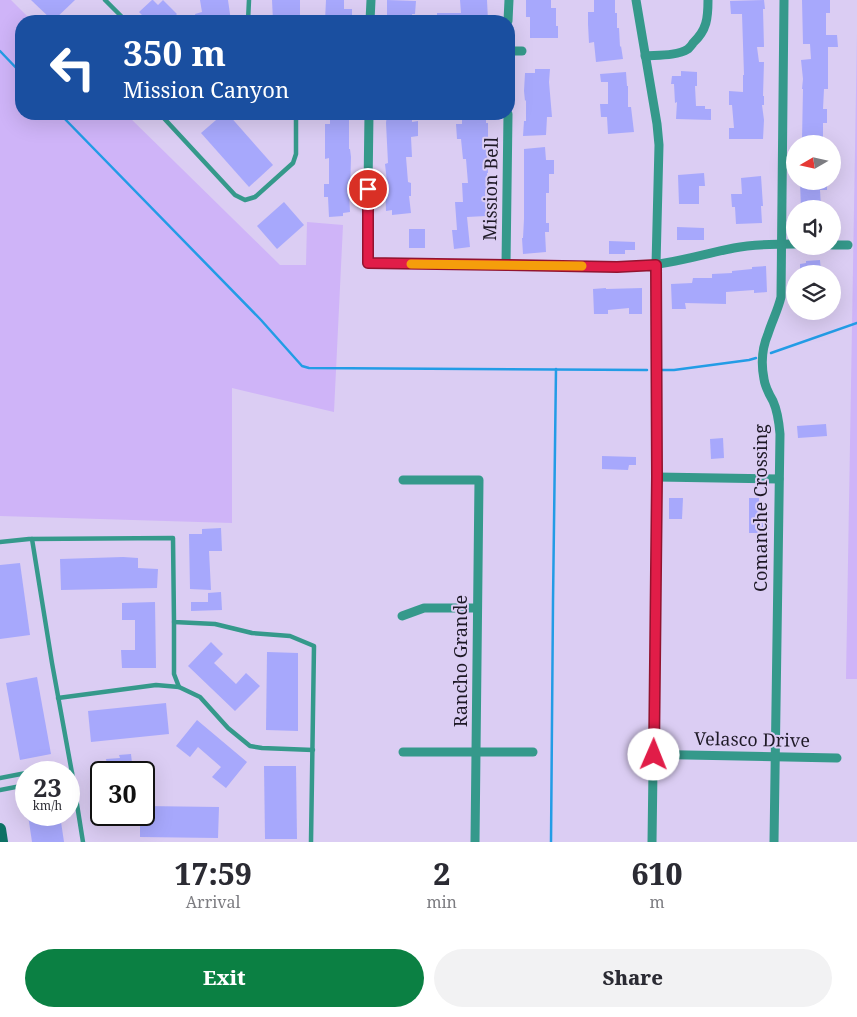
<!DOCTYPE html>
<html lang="en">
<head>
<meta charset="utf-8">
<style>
	body { margin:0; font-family:"Noto Serif",serif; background:#f2f2f3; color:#2b2b33; height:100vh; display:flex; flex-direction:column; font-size:19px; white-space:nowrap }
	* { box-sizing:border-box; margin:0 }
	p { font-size:16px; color:#7c7c81 }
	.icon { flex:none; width:28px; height:28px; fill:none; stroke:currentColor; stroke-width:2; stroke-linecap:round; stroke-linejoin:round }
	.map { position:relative; height:842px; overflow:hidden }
	.sheet { display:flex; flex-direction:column; background:#fff; flex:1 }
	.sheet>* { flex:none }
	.top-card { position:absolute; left:15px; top:15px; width:500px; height:105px; border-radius:20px; box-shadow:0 5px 20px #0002; background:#1a4fa0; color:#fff; overflow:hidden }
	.needle { width:32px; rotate:261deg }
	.fabs { position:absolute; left:786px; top:135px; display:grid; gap:10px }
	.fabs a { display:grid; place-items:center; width:55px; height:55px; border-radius:50%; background:#fff; box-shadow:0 5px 20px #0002; font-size:25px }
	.speed { position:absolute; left:15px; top:761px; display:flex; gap:10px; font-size:25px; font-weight:700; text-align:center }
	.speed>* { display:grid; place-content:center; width:65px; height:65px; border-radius:50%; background:#fff; box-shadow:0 5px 20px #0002; line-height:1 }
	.speed small { font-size:12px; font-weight:400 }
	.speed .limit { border:2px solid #111; border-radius:8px; background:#fff; color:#111 }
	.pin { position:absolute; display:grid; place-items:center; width:42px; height:42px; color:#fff; margin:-21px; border:2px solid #fff; border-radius:50%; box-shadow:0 1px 5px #0007 }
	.me { position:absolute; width:55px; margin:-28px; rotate:1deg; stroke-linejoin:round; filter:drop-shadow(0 0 4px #0008) }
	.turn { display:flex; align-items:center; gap:18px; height:105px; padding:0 25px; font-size:22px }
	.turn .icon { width:65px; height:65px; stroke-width:2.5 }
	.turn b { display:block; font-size:35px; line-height:42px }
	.eta { display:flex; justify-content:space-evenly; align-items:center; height:85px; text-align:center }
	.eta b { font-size:30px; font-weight:800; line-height:35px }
	.action { display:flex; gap:10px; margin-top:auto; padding:10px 25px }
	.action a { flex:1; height:58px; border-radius:30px; background:#0b8043; color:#fff; font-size:20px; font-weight:800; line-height:58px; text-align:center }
	.action a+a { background:#f2f2f3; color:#2b2b33 }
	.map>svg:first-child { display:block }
	.green { fill:#cfb4f8 }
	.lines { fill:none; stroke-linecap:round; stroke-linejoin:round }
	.stream { stroke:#239ce6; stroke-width:2.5 }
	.building { fill:#a7a8fc }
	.lane { stroke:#35998b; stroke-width:4.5 }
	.street { stroke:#35998b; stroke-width:9 }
	.secondary { stroke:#0d7165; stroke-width:12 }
	.route-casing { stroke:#92132f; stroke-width:12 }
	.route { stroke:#e11d48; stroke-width:9 }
	.slow { stroke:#f59e0b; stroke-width:9 }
	.labels { text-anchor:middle; stroke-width:4; stroke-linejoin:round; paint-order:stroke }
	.street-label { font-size:18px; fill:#1e1926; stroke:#dbcdf3 }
</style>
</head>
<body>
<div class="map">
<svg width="857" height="842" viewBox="0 0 857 842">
	<rect width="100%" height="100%" fill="#dbcdf3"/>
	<g class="green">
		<path d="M0,0H11L32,21H21V114H126L280,265H306L307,222L343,225L334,412L232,388V523L0,516Z"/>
		<path d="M857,33V679H846Z"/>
	</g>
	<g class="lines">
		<g class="stream">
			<path d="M0,51L21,73"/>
			<path d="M60,114L261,320L302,366L309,368L647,370"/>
			<path d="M771,353L857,323"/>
			<path d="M662,370H674L749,360L756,358"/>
			<path d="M551,842L553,602L556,369"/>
		</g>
	</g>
	<g class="building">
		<path d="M31,0H75L53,21Z"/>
		<path d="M152,0H153L158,5L163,0L177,14L170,21H148L139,12Z"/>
		<path d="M200,0H228L231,21H197L195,14L202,12Z"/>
		<path d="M272,0H300V21H273Z"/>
		<path d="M326,0H344V9H352V18L346,17V21H325Z"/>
		<path d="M387,0L416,1L415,14H412L413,21H387Z"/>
		<path d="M460,0H487L488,21H437V13H461Z"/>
		<path d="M526,0H551V8H556V26H558V38H530V17H526Z"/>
		<path d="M594,0H615V13H617V28H619L620,47L621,46L623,59L596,62L594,42L589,43L588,24V12H594Z"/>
		<path d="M764,0L765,9H763L764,47H757L759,62H764L763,96H764V105H762L764,120L763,139H729V128H734L732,105H729V91L743,92V75H744L742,14H731L730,1Z"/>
		<path d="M802,0H830V13H826V35H837L838,47H828V89H824L823,109H827V123H823V140L802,139L803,89H802L803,79L801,60L811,59L810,44H803Z"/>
		<path d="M535,69H550L549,82L552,117H547L546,135L523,136L524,121H526V100L525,101L524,91L525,73H535Z"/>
		<path d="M681,71L697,72V86H695L696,106H705V109H711V120L676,119L677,102L675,103L674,84H671L672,76H681Z"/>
		<path d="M626,72L627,86H628V107H631L634,132L608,134L607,117H601L600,104H608V82H601L600,74Z"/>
		<path d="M223,114H228L273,165L249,187L201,133Z"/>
		<path d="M330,114H349V149H350L351,157L350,193H349L350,212L343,213V216L329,217L328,197H324V184H329V158L325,159V124H330Z"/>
		<path d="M387,114H412V122L418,121V136L411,137L412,157H406L408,182L411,183V196H409L411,213L392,215V210L386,211L385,182H387L385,164L388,163L386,123Z"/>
		<path d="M462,114H486V123H488V138H485L486,152H487L488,173H487L488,192H485L486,216L467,217L470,247L454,249L452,230H457L455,202H463L462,183H468L466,159H463L461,139H457L456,124H462Z"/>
		<path d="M545,147L546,160H554V174H549V193H546V223H549V232H545L546,252L523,254L522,238H523L524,219V149Z"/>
		<path d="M704,173L705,186H699V204H679L678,175Z"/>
		<path d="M761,176L763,206H761L762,223L736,224L735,207H732L731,194H742L741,178Z"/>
		<path d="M827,181V190H820L821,207L801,208L800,182Z"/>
		<path d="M284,202L304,225L277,249L257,226Z"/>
		<path d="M677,227L704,228V240H677Z"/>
		<rect x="409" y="229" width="16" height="19"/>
		<path d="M609,241L635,242V250H625V254H609Z"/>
		<path d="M820,260L821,272L800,274V264L806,263V261Z"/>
		<path d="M766,266L767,292L754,293V290L726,292V304L685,303L686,309H672L671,284L692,283L693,278H712V274L732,273V271L752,269V267Z"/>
		<path d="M606,288V289L642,288V314H629V308L608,310V314H594L593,289Z"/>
		<path d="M826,424L827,436L798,438L797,426Z"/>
		<path d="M723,438L724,458L711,459L710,439Z"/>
		<path d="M602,456L636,457V465H629L628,470L602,469Z"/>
		<path d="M669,498H683L682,519H669Z"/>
		<path d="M749,498H759V506H763V533H749Z"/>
		<path d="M221,528L222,551H209L211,590L190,589L189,534H202V529Z"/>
		<path d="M123,557L138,558V568L158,569L157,588L61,590L60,559Z"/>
		<path d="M20,563L30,635L0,639V565Z"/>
		<path d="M221,592L222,610L191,611V602H208V593Z"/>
		<path d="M155,602L156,668H122L121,650H135V620H122V603Z"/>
		<path d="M211,642L223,654L214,663L236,684L246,673L260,686L235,711L188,666Z"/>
		<path d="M267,652L298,653V731L266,730Z"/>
		<path d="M37,677L51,754L20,760L6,683Z"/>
		<path d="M166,703L169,734L91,742L88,711Z"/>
		<path d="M197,720L247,762L226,788L212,777L221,767L198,747L190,757L176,746Z"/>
		<path d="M131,754L133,772H110L109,770H108L106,759L120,758L119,755Z"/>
		<path d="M264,766H296L297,839H265Z"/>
		<path d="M144,806L219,807L218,838L140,837V815H144Z"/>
		<path d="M28,815H60L64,842H32Z"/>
	</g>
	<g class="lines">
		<g class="lane">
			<path d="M105,0L126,21"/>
			<path d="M248,21L249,0"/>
			<path d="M160,114L235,195L245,200L255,197L293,163L296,154V114"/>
			<path d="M32,539L52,663L72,773L83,842"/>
			<path d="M0,542L29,539L173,538L174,622L215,624L252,633L290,636L314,646L311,842"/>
			<path d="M174,622V674L179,687"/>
			<path d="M58,698L156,685L179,687L200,697L228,728L250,746L262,748L313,750"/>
			<path d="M32,772L57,768L72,773"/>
			<path d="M0,778L26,773"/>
			<path d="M0,790L26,785"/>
		</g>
		<g class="street">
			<path d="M636,0L657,124L659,145L656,265L657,477L652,842"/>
			<path d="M370,21L371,0"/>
			<path d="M508,21L509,0"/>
			<path d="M509,51H522"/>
			<path d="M645,56C658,55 677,56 688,49C690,47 692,45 693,43C707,30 708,18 708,0"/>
			<path d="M369,114L367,263C426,264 484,264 542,265C575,266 608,269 641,266C673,264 703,254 734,248C754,244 775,244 795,244"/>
			<path d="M832,245H848"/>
			<path d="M506,265L508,114"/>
			<path d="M657,477L779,479"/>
			<path d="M403,480H479L475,842"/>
			<path d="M402,616L424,608H477"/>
			<path d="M403,752H533"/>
			<path d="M636,754L837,758"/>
			<path d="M774,842L780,434C779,422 778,412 773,401C769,394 765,387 764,379C761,364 762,348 768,334C772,321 778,310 781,297L784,0"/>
		</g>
		<path class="secondary" d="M0,829L2,842"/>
	</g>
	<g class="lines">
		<g class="route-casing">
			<path id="route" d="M368,189V263L506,265L617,267L656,265L657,477L654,755"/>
		</g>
		<use href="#route" class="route"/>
		<path class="slow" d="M411,264L582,266"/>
	</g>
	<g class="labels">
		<g class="street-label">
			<text transform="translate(491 189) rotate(-89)" y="6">Mission Bell</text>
			<text transform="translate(761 508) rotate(-90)" y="6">Comanche Crossing</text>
			<text transform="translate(461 661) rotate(-90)" y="6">Rancho Grande</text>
			<text transform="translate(752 740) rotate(1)" y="6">Velasco Drive</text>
		</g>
	</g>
</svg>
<div class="fabs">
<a><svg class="needle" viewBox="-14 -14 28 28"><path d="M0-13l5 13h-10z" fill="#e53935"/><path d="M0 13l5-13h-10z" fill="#7c7c81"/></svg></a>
<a><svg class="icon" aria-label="sound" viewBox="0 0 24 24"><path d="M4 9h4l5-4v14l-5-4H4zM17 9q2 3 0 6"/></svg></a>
<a><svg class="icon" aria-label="layers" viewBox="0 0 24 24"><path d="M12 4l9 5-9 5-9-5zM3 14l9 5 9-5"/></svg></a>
</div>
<div class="speed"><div>23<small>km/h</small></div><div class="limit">30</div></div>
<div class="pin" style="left:368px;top:189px;background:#d93025"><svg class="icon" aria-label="arrive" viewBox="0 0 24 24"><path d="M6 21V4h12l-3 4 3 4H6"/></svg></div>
<svg class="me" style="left:654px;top:755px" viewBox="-20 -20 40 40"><circle r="19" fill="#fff"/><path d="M0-13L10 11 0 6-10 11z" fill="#e11d48"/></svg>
<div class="top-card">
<div class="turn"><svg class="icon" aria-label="left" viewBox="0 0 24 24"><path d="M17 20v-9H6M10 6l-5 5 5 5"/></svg><div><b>350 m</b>Mission Canyon</div></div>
</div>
</div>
<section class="sheet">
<div class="eta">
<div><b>17:59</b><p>Arrival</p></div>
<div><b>2</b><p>min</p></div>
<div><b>610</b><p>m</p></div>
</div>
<div class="action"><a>Exit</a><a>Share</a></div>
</section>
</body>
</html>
